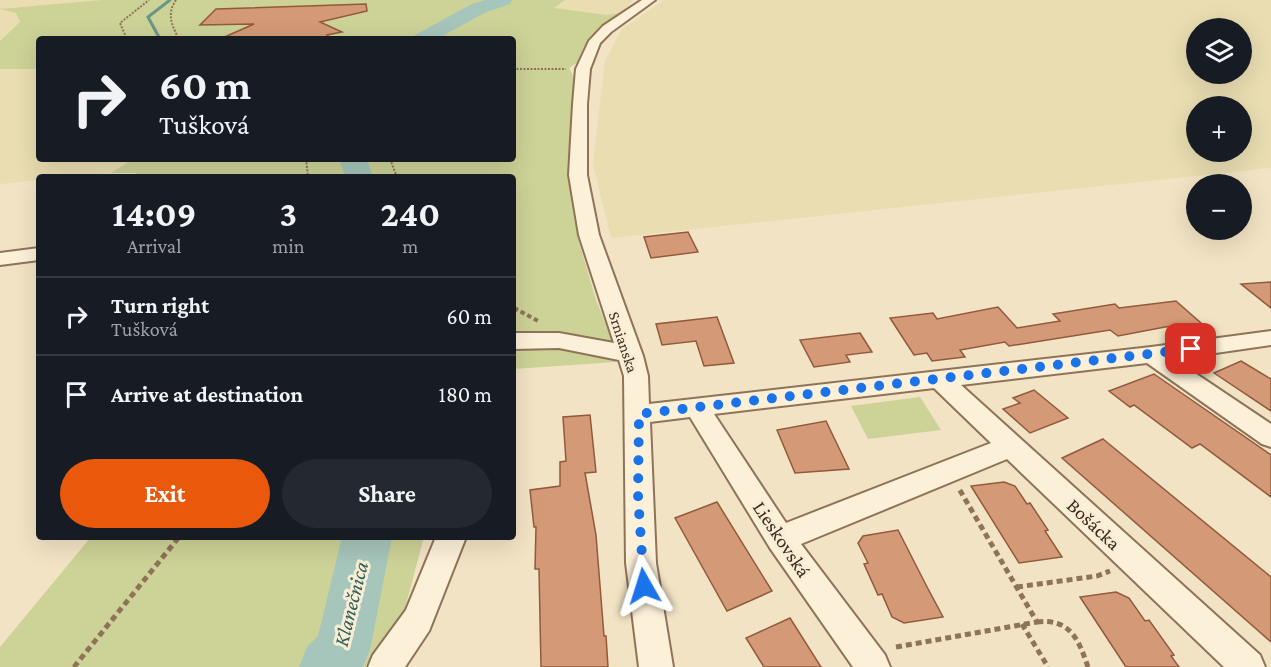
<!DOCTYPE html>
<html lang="en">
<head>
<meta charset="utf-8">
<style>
	body { margin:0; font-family:"Crimson Pro",serif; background:#242831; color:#f1f3f6; height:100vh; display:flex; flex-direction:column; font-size:22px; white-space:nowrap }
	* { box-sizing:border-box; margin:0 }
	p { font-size:20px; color:#9ea1a6 }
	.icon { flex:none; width:33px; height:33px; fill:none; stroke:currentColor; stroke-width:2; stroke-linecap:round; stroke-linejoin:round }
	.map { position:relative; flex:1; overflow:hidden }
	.drawer { position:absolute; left:36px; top:174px; width:480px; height:366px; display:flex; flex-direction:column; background:#171b24; border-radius:6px; box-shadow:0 6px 24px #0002 }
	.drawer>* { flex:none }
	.hud { position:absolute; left:36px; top:36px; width:480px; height:126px; border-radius:6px; box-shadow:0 6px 24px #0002; background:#171b24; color:#f1f3f6; overflow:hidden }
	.buttons { position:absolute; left:1186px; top:18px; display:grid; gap:12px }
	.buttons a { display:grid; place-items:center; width:66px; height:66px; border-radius:50%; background:#171b24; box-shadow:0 6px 24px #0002; font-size:30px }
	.pin { position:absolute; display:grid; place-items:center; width:51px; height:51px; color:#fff; margin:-26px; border-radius:12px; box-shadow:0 3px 9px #0006 }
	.me { position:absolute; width:66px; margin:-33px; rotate:354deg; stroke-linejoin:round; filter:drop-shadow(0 0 4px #0008) }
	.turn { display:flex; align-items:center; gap:21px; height:126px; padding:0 24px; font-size:27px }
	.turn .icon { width:78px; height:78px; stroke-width:2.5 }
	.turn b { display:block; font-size:42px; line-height:51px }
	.eta { display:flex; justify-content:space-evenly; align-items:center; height:102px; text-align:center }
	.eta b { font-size:36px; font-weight:700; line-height:42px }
	.action { display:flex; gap:12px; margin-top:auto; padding:12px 24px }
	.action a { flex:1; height:69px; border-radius:36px; background:#ea580c; color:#fff; font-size:24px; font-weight:700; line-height:69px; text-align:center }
	.action a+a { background:#242831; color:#f1f3f6 }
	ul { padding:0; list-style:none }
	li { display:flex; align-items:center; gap:18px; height:78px; padding:0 24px; border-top:2px solid #363941 }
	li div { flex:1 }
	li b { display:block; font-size:22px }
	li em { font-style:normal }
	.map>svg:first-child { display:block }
	.farmland { fill:#e9ddb1; fill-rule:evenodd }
	.green { fill:#cdd297 }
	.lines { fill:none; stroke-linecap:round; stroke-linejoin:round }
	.stream { stroke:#6c9589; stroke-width:3 }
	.river { fill:#a6c5bb; fill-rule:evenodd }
	.building { fill:#d49a77; stroke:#915a3c; stroke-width:1.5 }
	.minor-casing { stroke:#8f7358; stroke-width:4 }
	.path-far3 { stroke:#8f7358; stroke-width:2; stroke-dasharray:2 1.5; stroke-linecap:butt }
	.path-far2 { stroke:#8f7358; stroke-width:3; stroke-dasharray:4 2; stroke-linecap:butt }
	.path-far1 { stroke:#8f7358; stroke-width:4; stroke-dasharray:4.5 3; stroke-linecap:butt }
	.path { stroke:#8f7358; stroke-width:5; stroke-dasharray:6 4; stroke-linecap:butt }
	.minor { fill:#fcf0d9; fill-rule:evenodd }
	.route { stroke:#1a73e8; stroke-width:10; stroke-dasharray:0 18 }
	.labels { text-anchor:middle; stroke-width:6; stroke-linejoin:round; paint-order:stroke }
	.street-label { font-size:16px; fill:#3e2c1e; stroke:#f9edd5 }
	.near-street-label { font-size:20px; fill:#3e2c1e; stroke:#f9edd5 }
	.near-water-label { font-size:21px; font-style:italic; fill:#2c5f59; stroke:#f9edd5 }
</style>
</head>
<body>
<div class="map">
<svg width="1271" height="667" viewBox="0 0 1271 667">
	<rect width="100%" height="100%" fill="#f2e3c4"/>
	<g class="farmland">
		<path d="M0,0H102L77,4L4,8L16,13L20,23L0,41Z"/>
		<path d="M565,0H634L620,13L607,15L554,8Z"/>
		<path d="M664,0H1271V168L611,238L593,164L605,61L621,30ZM1197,28H1242V74H1197ZM1242,106V152H1197V106Z"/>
		<path d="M0,69H39V159H133L111,173L39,177V180L0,184Z"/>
	</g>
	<g class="green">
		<path d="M102,0H565L554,8L607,15L620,13C602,26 584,39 578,62L569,68L576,81L570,131L579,242L596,300L611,337L616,362L513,369V177H135L136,173H111L133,159H513V39H39V69H0V41L20,22L16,13L0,9Z"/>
		<path d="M920,397L941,430L868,439L851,406Z"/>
		<path d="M91,537H424L404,612L365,667H0V647Z"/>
	</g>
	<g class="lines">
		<path class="stream" d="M160,39L148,17L170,0"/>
		<g class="river">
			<path d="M485,0H512L510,4L484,13L437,39H412L415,35L470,5Z"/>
			<path d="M339,159H367L373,177H345Z"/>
			<path d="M342,537H392L370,650L363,667H299L307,647L318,636Z"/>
		</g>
	</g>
	<g class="building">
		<path d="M366,4L367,11L320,22L342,32L327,35L332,39H220L254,24L200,25L216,9Z"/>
		<path d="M688,232L698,252L651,258L644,237Z"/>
		<path d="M1271,282V308L1241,284Z"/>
		<path d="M1176,301L1202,324L1165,327L1118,336L1110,330L1009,346L1005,342L960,350L965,357L932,361L927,353L914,355L890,318L933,313L937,319L998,307L1017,328L1060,321L1053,314L1115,304L1119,308Z"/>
		<path d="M717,317L734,363L704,366L696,341L662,345L656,324Z"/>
		<path d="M860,333L872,352L846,355L850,362L814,367L800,340Z"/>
		<path d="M1241,361L1271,379V411L1214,373Z"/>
		<path d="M1154,374L1271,455V497L1200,444L1192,448L1134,405L1130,407L1109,391Z"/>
		<path d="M1034,390L1068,418L1030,433L1003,409L1020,403L1013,398Z"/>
		<path d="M590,415L596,472L585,473L596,535L604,636H606L608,667H541L539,569H535L536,527H534L530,490L560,486V462L566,461L563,417Z"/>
		<path d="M826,421L849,469L795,473L777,430Z"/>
		<path d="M1103,439L1271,577V642L1062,458Z"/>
		<path d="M1004,482L1015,486L1027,504L1030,503L1048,530L1045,531L1062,557L1019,563L971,486Z"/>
		<path d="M717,502L772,591L727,611L675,518Z"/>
		<path d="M898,530L926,585L943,617L904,623L892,617L882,594L878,595L864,564L868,563L858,543L863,536Z"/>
		<path d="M1116,592L1129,598L1145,621L1149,620L1174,655L1171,656L1179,667H1126L1080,597Z"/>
		<path d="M790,618L821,667H764L746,638Z"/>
	</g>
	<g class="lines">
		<g class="minor-casing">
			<g id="minor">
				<path d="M642,0H655L611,32L600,43L590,69L587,104V175L599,235L643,356L648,376L649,404L1151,347L1271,331V345L1174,359L1271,424V447L1262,444L1147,363L961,385L1260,655L1265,667H1224L1007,459L801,544L885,655L890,667H853L770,548L690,417L650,422L656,563L673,667H639L626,563L624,376L619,360L559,348L513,349V333H559L614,343L579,235L569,175L573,104L576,69L589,41L603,26ZM934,388L991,443L786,523L714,414Z"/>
				<path d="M39,248V260L0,265V253Z"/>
				<path d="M436,537H466L429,631L405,667H368L373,655L406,610Z"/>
			</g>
		</g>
		<g class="path-far3">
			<path d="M176,0C167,13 171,24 178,37L184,39"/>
			<path d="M130,39L126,37L120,23L149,0"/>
			<path d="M513,69H566"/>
			<path d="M306,159L308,177"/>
			<path d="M390,159L397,177"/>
		</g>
		<path class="path-far2" d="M513,308L517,310"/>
		<path class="path-far1" d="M514,308L540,322"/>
		<g class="path">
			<path d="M1017,587L1097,576L1110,571"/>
			<path d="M1037,622C1071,618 1079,641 1088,667"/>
			<path d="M1022,624L1048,667"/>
			<path d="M896,647L1037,622L958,487"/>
			<path d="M74,667L179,537"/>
		</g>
		<use href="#minor" class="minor"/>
	</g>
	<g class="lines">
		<path class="route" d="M644,586L638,495L639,414L1191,349"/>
	</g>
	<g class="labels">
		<g class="street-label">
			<text transform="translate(624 342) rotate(72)" y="6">Srnianska</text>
		</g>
		<g class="near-street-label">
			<text transform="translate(1094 524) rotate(43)" y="7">Bošácka</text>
			<text transform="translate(782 539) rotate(56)" y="7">Lieskovská</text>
		</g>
		<g class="near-water-label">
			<text transform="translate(351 604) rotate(-76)" y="7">Klanečnica</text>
		</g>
	</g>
</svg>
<div class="buttons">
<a><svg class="icon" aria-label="layers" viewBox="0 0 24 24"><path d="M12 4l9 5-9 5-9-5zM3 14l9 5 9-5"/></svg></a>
<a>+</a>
<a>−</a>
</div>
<div class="pin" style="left:1191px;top:349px;background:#d93025"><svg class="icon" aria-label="arrive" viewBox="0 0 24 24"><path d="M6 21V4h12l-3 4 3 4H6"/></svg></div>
<svg class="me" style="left:644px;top:586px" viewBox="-20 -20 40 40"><path d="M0-17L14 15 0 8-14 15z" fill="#1a73e8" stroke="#fff" stroke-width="4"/></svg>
<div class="hud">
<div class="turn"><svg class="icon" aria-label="right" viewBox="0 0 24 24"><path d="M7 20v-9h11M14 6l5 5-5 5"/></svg><div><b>60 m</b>Tušková</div></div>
</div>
<section class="drawer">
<div class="eta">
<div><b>14:09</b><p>Arrival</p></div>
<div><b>3</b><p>min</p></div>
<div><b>240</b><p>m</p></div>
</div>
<ul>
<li><svg class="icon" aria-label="right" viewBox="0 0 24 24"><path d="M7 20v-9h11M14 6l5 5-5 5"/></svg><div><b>Turn right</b><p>Tušková</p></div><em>60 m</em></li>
<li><svg class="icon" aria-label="arrive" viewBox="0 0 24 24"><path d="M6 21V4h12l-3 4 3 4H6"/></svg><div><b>Arrive at destination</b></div><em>180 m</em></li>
</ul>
<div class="action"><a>Exit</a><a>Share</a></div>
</section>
</div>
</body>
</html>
